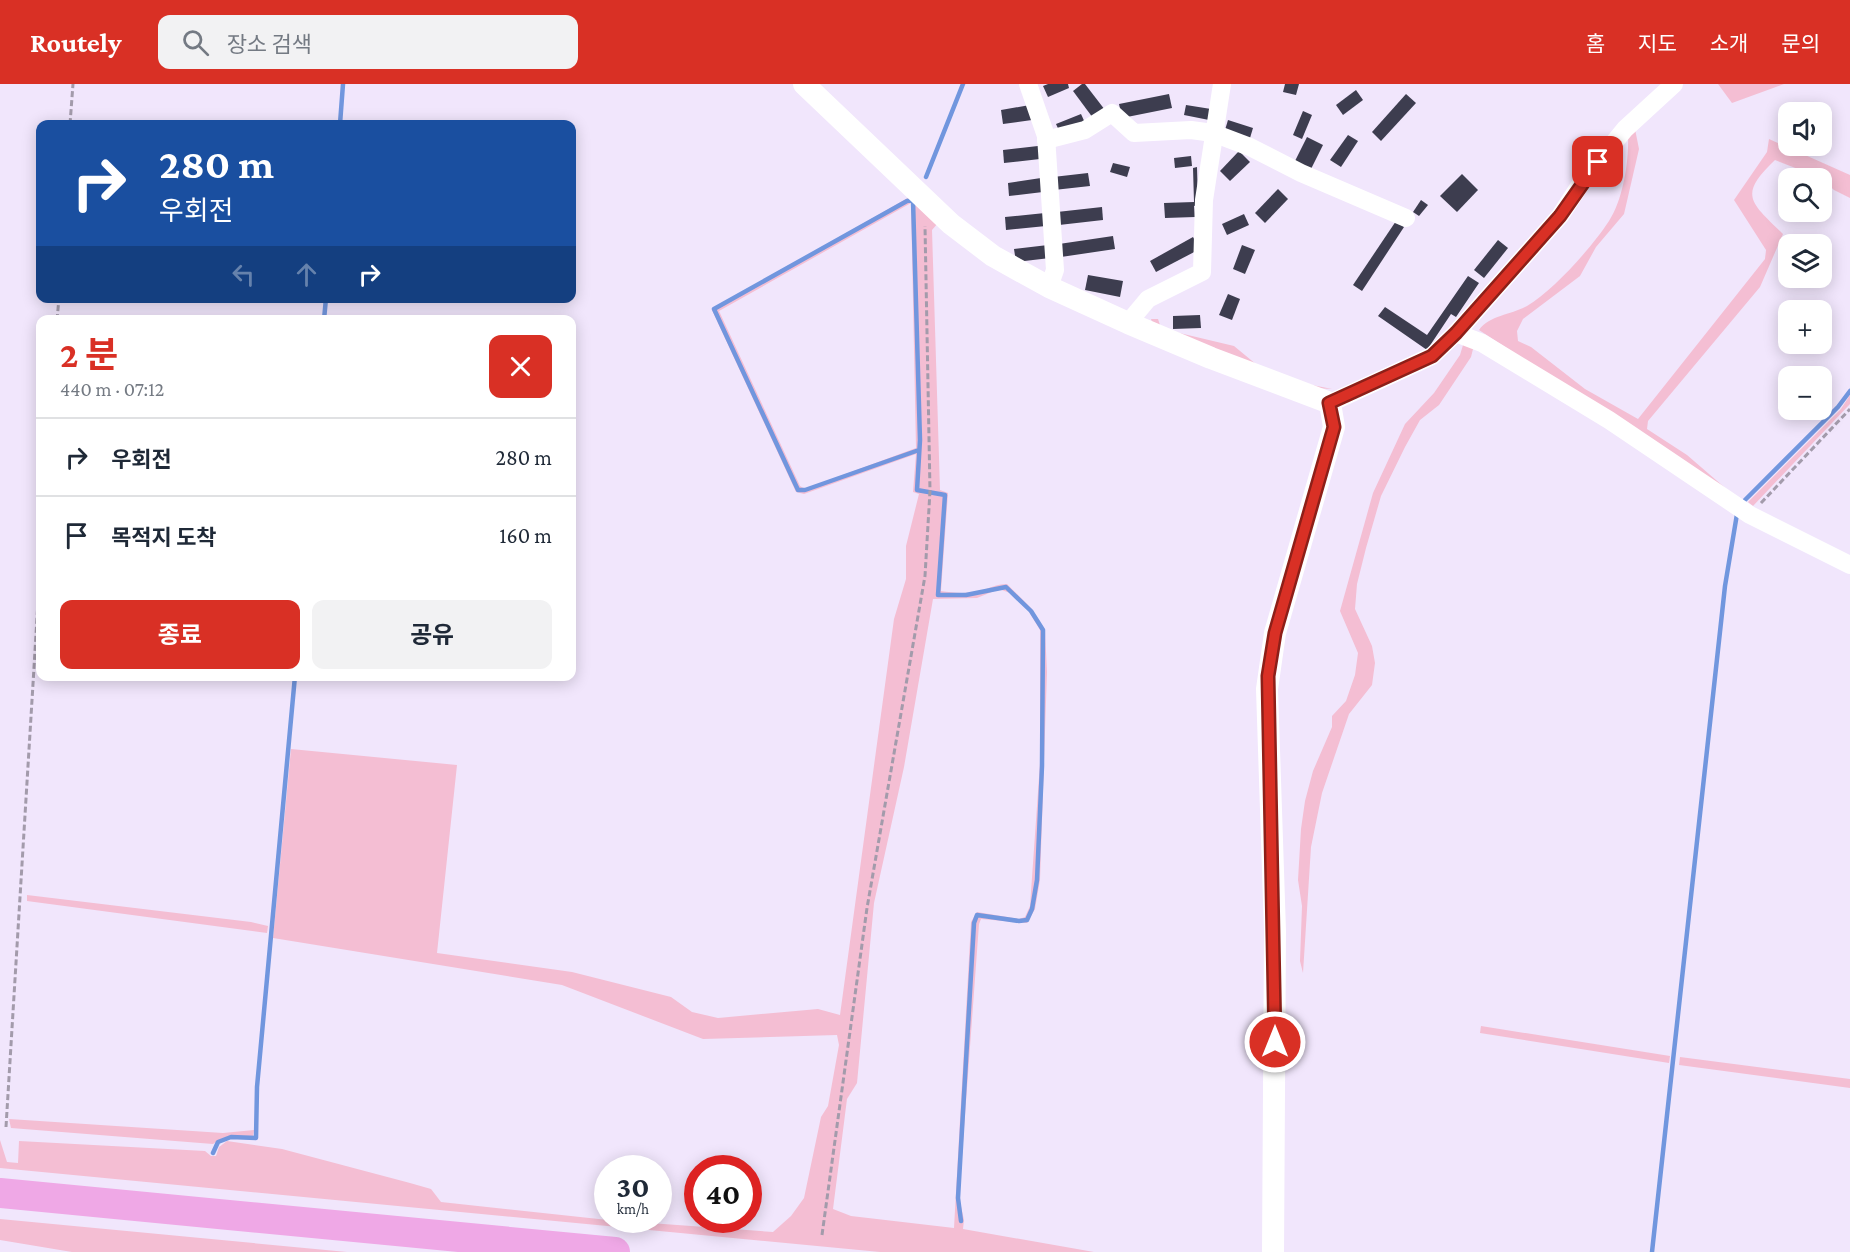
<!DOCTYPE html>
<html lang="ko">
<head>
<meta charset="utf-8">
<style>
	body { margin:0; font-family:"Crimson Pro","Noto Sans KR",serif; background:#f2f2f3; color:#1f2937; height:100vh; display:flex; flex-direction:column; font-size:22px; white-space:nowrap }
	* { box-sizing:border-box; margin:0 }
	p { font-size:20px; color:#747a83 }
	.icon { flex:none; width:33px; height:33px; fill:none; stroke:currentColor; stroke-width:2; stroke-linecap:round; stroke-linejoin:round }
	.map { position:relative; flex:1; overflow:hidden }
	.details { position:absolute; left:36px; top:231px; width:540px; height:366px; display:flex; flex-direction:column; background:#fff; border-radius:12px; box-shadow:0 3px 15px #0003 }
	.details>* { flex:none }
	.hud { position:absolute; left:36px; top:36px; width:540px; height:183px; border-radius:12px; box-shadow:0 3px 15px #0003; background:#1a4fa0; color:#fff; overflow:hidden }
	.fabs { position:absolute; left:1778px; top:18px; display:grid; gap:12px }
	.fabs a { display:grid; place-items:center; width:54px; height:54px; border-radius:12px; background:#fff; box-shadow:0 3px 15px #0003; font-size:30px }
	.speed { position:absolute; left:594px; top:1071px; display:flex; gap:12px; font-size:30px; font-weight:700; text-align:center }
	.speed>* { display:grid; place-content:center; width:78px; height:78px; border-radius:50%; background:#fff; box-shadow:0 3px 15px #0003; line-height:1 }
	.speed small { font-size:15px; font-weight:400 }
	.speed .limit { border:9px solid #d22; background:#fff; color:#111 }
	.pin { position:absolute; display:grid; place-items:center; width:51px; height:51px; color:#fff; margin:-26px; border-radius:12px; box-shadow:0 3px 9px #0006 }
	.me { position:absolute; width:66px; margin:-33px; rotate:0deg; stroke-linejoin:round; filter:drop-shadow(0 0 4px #0008) }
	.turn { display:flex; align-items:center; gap:21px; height:126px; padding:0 24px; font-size:27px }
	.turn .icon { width:78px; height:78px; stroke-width:2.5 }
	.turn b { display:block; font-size:42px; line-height:51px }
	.lanes { display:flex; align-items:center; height:57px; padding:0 24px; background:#0003; justify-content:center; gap:30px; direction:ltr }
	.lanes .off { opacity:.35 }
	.round { display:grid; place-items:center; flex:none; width:63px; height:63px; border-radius:12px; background:#f2f2f3 }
	.overview { display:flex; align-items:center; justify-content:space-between; height:102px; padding:0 24px }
	h1 { font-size:36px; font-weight:700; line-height:45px; color:#d93025 }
	.cta { display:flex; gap:12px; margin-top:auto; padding:12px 24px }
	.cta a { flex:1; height:69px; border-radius:12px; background:#d93025; color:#fff; font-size:24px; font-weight:700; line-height:69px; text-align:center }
	.cta a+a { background:#f2f2f3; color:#1f2937 }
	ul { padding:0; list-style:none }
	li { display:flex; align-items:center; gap:18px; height:78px; padding:0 24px; border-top:2px solid #e0e1e3 }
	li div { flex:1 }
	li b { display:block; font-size:22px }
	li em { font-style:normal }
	header { display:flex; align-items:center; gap:36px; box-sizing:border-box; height:84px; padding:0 30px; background:#d93025; color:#fff }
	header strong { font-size:28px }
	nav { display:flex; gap:33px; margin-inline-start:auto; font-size:21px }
	.search { width:420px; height:54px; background:#f2f2f3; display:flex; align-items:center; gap:15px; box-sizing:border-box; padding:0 21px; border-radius:12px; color:#747a83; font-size:22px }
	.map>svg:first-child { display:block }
	.green { fill:#f4bed3; fill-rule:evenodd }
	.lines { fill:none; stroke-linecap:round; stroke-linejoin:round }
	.stream { stroke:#7196de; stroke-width:4.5 }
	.building { fill:#3d3d4f }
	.path { stroke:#a39bab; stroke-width:3; stroke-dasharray:6 3; stroke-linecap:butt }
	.minor { stroke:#fff; stroke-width:18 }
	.tertiary { stroke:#fff; stroke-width:22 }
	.trunk { stroke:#efa8e6; stroke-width:30 }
	.route-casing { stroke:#8d1f18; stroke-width:15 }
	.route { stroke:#d93025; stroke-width:10 }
</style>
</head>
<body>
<header>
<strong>Routely</strong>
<div class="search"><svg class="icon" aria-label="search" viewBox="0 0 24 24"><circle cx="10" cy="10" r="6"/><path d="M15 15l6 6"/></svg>장소 검색</div>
<nav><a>홈</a><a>지도</a><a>소개</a><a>문의</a></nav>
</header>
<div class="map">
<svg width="1850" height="1168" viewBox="0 0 1850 1168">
	<rect width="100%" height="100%" fill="#f1e6fc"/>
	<g class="green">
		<path d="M1718,0H1784L1732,19Z"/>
		<path d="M1635,45L1639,65L1624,130L1596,163L1580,192L1523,235L1517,247L1518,257L1531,263L1585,305L1638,335L1765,175L1766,166L1734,116L1767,68L1769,55L1850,91V114L1834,106L1821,94L1775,76C1738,111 1750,118 1783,150L1760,203L1648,337L1647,345L1687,371L1738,415L1479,246C1490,231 1511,231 1527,222C1554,206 1592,163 1609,137C1623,116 1629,77 1628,53Z"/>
		<path d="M913,111L938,139L932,146L940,406L948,409L941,507C953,509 967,510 980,507C990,504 996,500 1007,500L1031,524L1045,546L1047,588L1040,796L1035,825L1027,839L981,835L979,840L959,1113L964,1136L963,1145L1094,1168H880L0,1084V1056L7,1078L18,1079L19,1057L205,1067L211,1072H216L219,1063L227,1057L282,1065L410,1099L431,1105L441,1118L608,1136L773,1148L791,1132L804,1114L821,1033L828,1022L839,961L837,951L703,955L562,901L273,854L291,665L457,681L437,869L572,888L671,913L692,928L718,934L818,925L840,931L894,535L906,495V462L919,410L913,408L916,370L804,410L796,408L712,226ZM911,119L916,364L805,405L800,402L719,227ZM999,505L1010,509L1028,526L1040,546V679L1030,822L1025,833L1019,835L977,828L971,838L954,1144L851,1132L833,1125L847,1015L857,999L874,819L904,683L933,515L977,514Z"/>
		<path d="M1151,235H1158L1160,241L1171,247L1234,262L1257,281L1312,301L1332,305L1315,304L1153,241Z"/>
		<path d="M1463,261H1474L1471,273L1439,321L1420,336L1405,363L1381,412L1366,464L1357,500L1355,525L1372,562L1375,579L1372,601L1349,630L1322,709L1311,763L1303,889L1300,877L1302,822L1298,796L1301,745L1305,717L1313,687L1332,643V632L1346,617L1355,591L1358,569L1340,527L1373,409L1405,340L1434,309L1460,271Z"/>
		<path d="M1850,311V320L1753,422L1748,418L1841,325Z"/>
		<path d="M27,811L251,838L268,842L267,849L27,817Z"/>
		<path d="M1481,942L1670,972L1669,979L1480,949Z"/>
		<path d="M1680,973L1850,995V1004L1679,981Z"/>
		<path d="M9,1035L223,1049L254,1046L253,1053C238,1052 225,1050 213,1060L11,1044Z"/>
		<path d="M0,1135L347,1168H72L0,1156Z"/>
	</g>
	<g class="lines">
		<g class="stream">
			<path d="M340,40L343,0"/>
			<path d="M926,93L963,0"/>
			<path d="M324,236L326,214"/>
			<path d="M919,366L805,406H798L714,225L907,117L913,116L920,356L917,406L945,411L938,511H966L1006,503L1031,527L1043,546L1042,682L1037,796L1032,825L1027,836L1019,837L977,831L974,839L958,1114L961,1137"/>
			<path d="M1745,416L1838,323L1850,307"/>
			<path d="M213,1069L218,1058L231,1053L256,1054L257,1003L295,592"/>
			<path d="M1652,1168L1725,502L1737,430"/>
		</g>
	</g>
	<g class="building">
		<path d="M1048,0H1068L1069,4L1048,13L1043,2Z"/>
		<path d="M1082,0H1085L1105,26L1093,34L1073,7Z"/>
		<path d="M1285,0H1299L1296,11L1283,8Z"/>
		<path d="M1356,6L1363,16L1343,31L1336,21Z"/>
		<path d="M1169,10L1172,24L1122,34L1119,20Z"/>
		<path d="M1406,10L1416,19L1381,57L1372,48Z"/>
		<path d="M1030,21L1032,36L1003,40L1001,26Z"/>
		<path d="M1186,21L1211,25L1209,36L1184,31Z"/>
		<path d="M1303,27L1312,31L1302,55L1293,51Z"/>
		<path d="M1081,30L1086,41L1061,51L1056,40Z"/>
		<path d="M1228,36L1253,44L1250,54L1225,46Z"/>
		<path d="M1348,51L1358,57L1341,83L1330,76Z"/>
		<path d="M1307,53L1323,61L1309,89L1293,81Z"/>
		<path d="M1038,62L1040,75L1004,79L1003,66Z"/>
		<path d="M1239,67L1250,78L1230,97L1220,87Z"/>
		<path d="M1191,72L1192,82L1175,84L1174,74Z"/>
		<path d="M1113,79L1130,83L1127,93L1110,88Z"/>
		<path d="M1197,83L1198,121L1194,122L1195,133L1165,134L1164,119L1194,118L1193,84Z"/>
		<path d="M1088,89L1090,102L1054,106L1053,93Z"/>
		<path d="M1462,90L1478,106L1457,128L1440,112Z"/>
		<path d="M1041,94L1043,108L1009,112L1008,99Z"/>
		<path d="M1278,105L1288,115L1265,139L1255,129Z"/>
		<path d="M1421,116L1428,121L1419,132L1413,128Z"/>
		<path d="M1102,123L1103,136L1059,141L1057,128Z"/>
		<path d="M1045,129L1046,142L1006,146L1005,133Z"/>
		<path d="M1244,130L1249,141L1227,151L1222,140Z"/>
		<path d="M1396,137L1404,143L1362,207L1353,201Z"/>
		<path d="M1113,152L1115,165L1061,173L1059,160Z"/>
		<path d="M1193,153L1200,165L1156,188L1150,177Z"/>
		<path d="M1498,156L1508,164L1484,194L1474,186Z"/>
		<path d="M1048,161L1050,174L1016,178L1014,165Z"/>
		<path d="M1242,161L1255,166L1245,190L1233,185Z"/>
		<path d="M1088,191L1123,197L1120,213L1085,206Z"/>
		<path d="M1468,192L1479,199L1456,233L1451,230L1427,266L1378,232L1385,223L1427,251Z"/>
		<path d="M1228,210L1240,215L1232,236L1219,231Z"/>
		<path d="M1200,231L1201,244L1173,245V232Z"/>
	</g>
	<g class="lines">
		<g class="path">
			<path d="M70,40L73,0"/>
			<path d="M57,236L59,214"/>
			<path d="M1761,419L1850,325"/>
			<path d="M6,1043L40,485"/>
			<path d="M822,1151L867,824L925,492L930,407L925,142"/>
		</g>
		<g class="minor">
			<path d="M1028,0L1046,52L1055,186L1049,203"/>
			<path d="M1046,56L1085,46L1112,29L1134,49L1191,46L1213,49L1250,63L1301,89L1406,134"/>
			<path d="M1128,239L1148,215L1202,188L1204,116L1222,0"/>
			<path d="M1456,249L1482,259L1609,336L1750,431L1850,481"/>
			<path d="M1330,319L1432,272L1456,249L1560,132L1584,95L1625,45L1674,0"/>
		</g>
		<path class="tertiary" d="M804,0L951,140L993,172L1049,203L1128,239L1211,274L1330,319L1334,343L1275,549L1267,605L1275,847L1273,1168"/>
		<path class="trunk" d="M0,1109L615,1168"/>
	</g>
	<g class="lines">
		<g class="route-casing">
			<path id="route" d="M1275,958L1268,592L1275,549L1334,343L1329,319L1432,272L1456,249L1560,132L1598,78"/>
		</g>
		<use href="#route" class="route"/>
	</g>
</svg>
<div class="fabs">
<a><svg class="icon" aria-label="sound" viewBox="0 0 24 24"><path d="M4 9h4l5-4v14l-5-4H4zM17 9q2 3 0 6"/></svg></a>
<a><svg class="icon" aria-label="search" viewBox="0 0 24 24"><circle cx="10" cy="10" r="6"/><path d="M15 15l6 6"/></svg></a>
<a><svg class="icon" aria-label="layers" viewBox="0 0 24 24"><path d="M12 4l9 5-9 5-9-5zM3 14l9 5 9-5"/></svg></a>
<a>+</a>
<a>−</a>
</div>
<div class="speed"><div>30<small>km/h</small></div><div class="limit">40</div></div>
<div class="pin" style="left:1598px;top:78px;background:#d93025"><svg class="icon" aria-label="arrive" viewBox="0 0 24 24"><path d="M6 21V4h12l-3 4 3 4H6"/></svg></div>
<svg class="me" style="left:1275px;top:958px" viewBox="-20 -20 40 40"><circle r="17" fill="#d93025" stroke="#fff" stroke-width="3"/><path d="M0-11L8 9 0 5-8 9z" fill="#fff"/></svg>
<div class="hud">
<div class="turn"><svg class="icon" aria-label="right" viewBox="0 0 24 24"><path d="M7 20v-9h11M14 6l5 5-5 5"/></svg><div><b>280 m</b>우회전</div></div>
<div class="lanes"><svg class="icon off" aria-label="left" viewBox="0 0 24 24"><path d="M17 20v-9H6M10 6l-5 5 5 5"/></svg><svg class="icon off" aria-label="ahead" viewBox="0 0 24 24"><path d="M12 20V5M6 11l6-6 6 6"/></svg><svg class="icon" aria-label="right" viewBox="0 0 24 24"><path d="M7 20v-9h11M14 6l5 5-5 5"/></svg></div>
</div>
<section class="details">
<div class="overview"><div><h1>2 분</h1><p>440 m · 07:12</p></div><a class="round" style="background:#d93025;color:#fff"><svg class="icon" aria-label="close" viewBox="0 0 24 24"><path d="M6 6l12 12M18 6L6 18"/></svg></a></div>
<ul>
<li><svg class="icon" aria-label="right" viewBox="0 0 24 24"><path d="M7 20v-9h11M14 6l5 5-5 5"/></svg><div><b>우회전</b></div><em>280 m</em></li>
<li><svg class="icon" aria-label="arrive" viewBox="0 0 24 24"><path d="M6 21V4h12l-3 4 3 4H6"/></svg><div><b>목적지 도착</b></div><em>160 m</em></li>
</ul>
<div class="cta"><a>종료</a><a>공유</a></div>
</section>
</div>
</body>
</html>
